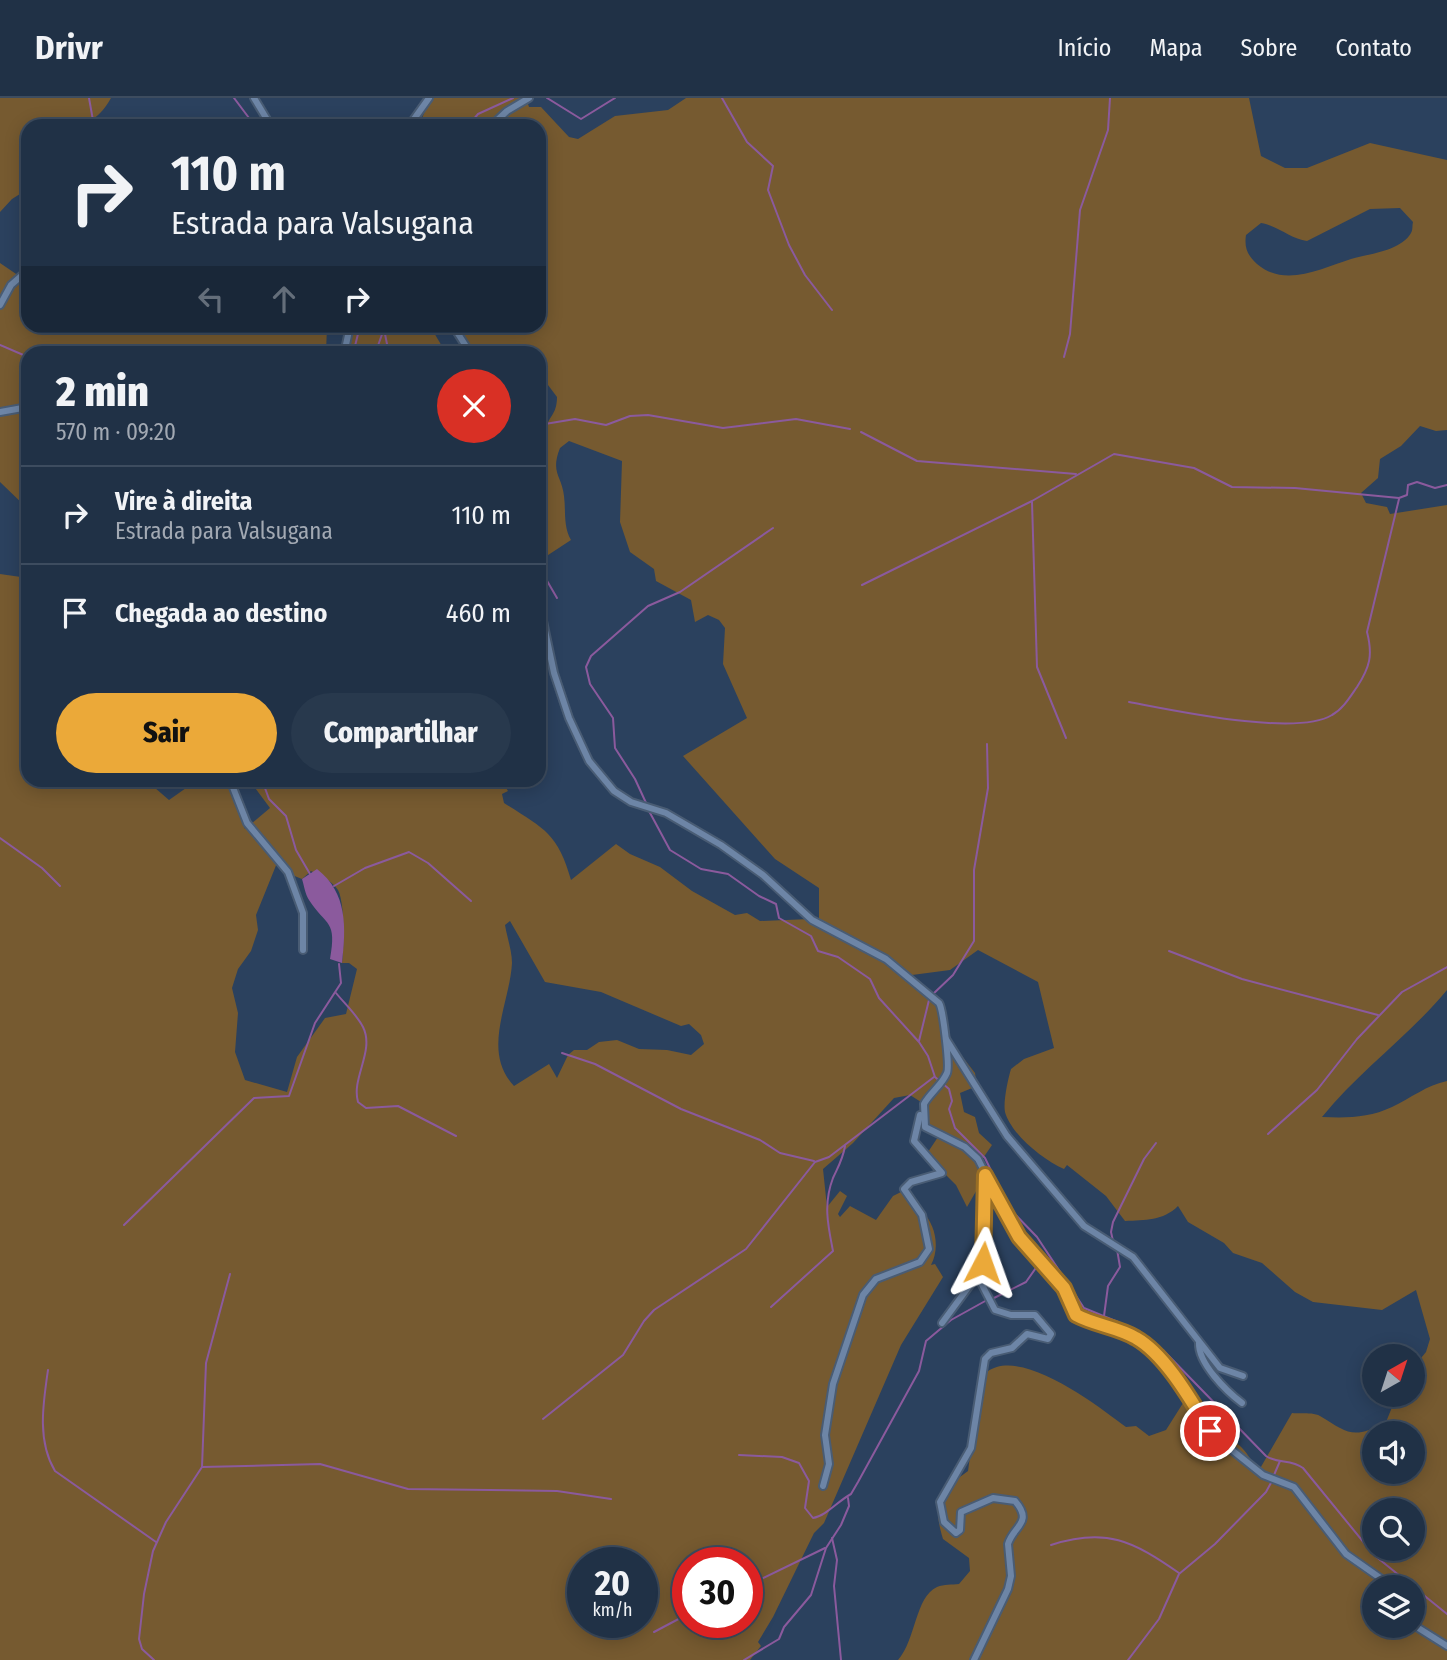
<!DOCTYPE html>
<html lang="pt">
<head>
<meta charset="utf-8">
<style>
	body { margin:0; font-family:"Fira Sans Condensed",sans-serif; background:#28394d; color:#f1f3f6; height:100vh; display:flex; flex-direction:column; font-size:26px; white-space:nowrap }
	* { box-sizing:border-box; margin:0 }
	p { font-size:23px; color:#a2a9b3 }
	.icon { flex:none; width:38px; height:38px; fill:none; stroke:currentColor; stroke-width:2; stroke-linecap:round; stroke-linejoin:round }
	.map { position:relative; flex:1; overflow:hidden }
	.sheet { position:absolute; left:21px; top:248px; width:525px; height:441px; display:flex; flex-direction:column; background:#203146; border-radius:21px; box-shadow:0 4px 18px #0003,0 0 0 2px #3d4c5f }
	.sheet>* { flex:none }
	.top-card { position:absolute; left:21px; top:21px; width:525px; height:214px; border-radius:21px; box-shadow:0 4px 18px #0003,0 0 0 2px #3d4c5f; background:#203146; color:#f1f3f6; overflow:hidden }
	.needle { width:46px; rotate:39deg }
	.tools { position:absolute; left:1362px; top:1246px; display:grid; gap:14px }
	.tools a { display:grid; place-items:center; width:63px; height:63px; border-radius:50%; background:#203146; box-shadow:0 4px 18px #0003,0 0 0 2px #3d4c5f; font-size:35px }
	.speed { position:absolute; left:567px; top:1449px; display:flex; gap:14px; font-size:35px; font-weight:700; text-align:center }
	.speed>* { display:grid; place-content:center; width:91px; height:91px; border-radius:50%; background:#203146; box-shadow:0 4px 18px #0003,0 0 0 2px #3d4c5f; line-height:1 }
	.speed small { font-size:18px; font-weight:400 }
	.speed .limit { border:10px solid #d22; background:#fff; color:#111 }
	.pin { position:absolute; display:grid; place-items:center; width:60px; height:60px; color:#fff; margin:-30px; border:4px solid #fff; border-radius:50%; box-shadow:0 2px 7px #0007 }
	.me { position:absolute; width:77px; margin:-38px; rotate:4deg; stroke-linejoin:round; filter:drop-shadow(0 0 5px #0008) }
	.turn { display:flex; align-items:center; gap:24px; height:147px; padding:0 35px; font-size:32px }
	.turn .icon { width:91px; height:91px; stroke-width:2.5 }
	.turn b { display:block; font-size:49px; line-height:60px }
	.lanes { display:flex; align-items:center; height:66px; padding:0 35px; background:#0003; justify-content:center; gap:35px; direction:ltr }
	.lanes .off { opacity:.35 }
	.round { display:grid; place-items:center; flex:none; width:74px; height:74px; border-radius:37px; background:#28394d }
	.overview { display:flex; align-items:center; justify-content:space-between; height:119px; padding:0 35px }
	h1 { font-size:42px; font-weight:800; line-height:52px }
	.primary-button { display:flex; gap:14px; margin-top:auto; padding:14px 35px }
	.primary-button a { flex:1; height:80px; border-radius:42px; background:#eba939; color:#111; font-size:28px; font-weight:800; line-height:80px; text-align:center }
	.primary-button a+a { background:#28394d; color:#f1f3f6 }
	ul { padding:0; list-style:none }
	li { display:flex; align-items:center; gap:21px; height:98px; padding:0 35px; border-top:2px solid #3d4c5f }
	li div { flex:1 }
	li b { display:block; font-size:26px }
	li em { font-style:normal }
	header { display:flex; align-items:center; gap:42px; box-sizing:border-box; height:98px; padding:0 35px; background:#203146; border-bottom:2px solid #3d4c5f }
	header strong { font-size:33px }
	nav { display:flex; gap:38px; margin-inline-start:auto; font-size:24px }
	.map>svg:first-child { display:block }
	.green { fill:#765a30; fill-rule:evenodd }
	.water { fill:#8b5a9d }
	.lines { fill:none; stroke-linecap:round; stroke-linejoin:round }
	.stream { stroke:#8b5a9d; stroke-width:2 }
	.street-casing { stroke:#495c74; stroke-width:10 }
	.street { stroke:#6d85a6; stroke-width:6 }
	.route-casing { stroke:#996e25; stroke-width:18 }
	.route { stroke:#eba939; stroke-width:12 }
</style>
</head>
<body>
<header>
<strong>Drivr</strong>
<nav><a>Início</a><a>Mapa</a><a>Sobre</a><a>Contato</a></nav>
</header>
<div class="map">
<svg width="1447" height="1562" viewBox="0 0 1447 1562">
	<rect width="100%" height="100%" fill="#2b415e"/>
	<g class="green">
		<path d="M0,0H111C90,37 66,28 28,28V91L12,101L0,114Z"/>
		<path d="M430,0H526L529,9H541L569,39L578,41L615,18L668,12L686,0H1249L1261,58L1285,70H1307L1370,45L1447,62V332L1436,333L1420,328L1401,348L1380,361L1378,380L1361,395L1366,405L1387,409L1390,416L1447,407V892C1409,938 1360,972 1322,1019C1347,1020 1369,1020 1392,1009C1411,1000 1427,987 1447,983V1562H898C916,1542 915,1499 937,1489C944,1486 952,1487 959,1486L970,1473L969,1460L943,1441C932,1405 939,1394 968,1373L982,1271L987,1274C1021,1248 1098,1308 1126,1329L1136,1328L1149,1338L1166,1332L1185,1302L1207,1341C1236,1335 1246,1352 1258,1374L1292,1315C1300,1316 1313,1314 1320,1318C1348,1335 1353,1342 1386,1324L1397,1297H1412V1271L1426,1254L1430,1241L1416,1192L1382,1212L1313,1204L1295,1194L1262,1165L1233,1155L1224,1145L1188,1124L1178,1108C1163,1123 1145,1122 1125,1123L1106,1098L1067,1067L1064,1071C1043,1062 1011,1036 1005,1014C1003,1004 1008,981 1011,971L1024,961L1054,950L1038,884L978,852L950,872L912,877L946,913L951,944L975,975L977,988L960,995L964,1014L975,1019L979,1035L992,1047L979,1066L983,1081L967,1109L956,1087L926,1057L938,1039L930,1035L921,1004L910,997L894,1000L853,1045L823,1071L827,1109L840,1093L847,1098L838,1116L840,1119L850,1108L876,1122L893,1098L901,1094C907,1105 914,1104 922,1113C936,1127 940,1150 931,1167L935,1166L943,1179L901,1247L824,1425L814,1435L773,1519L758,1544L761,1548L750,1562H0V476L28,480V682L147,683L169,702L196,683H227L245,731L270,710L250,683H502L508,693L502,696L504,705C543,730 558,735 571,782L616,746L630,756L660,769L692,793L735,817L747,815L760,823L810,821L819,827V790L775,761L683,658L747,620L723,566L725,530L719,522L708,517L695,524L691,502L656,483L654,471L630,454L620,424L622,363L569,343L560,350C550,375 562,378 564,398C566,413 563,428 571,442L542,461L539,460V334L546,332C547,319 557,318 557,299L539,275V256L522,255L519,252L515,255H470L455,228H539V28H419ZM1400,110L1413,124C1412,128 1413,132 1411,135C1401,153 1368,156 1351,161C1322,170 1285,190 1257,166C1248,158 1244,150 1246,137L1261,125C1278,128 1291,141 1307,143L1370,111ZM277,765L282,773L302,781L311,773C321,778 332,783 338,792C345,805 344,850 342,865H349L357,871L346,916L325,920L297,959L287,994L245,982L235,954L238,915L232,890L238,871L251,853L258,832L256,817ZM510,823L545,884L601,894L681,928L689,926L701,937L704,946L691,957L667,952L639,951L617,942L599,944L587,952H574L568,957L557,980L549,966L514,988C481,953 510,905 512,865C512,853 507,839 505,827ZM1374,1335H1412V1374H1374ZM1374,1412H1412V1451H1374ZM583,1465H642V1524H583ZM688,1465H747V1524H688ZM1374,1489H1412V1528H1374Z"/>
		<path d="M0,165L22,180L28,175V228H327L326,255L28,256V411L0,384Z"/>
		<path d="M352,228H430L446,255L347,256Z"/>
	</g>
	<path class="water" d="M317,771C348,795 346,830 342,865L330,861C337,822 327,829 309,802C305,796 304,787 302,781Z"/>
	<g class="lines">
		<g class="stream">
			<path d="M89,0L94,28"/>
			<path d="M234,0L255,28"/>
			<path d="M547,0L581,21L615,0"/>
			<path d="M722,0L747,44L773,68L768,92L789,147L805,177L832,212"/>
			<path d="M468,28L478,16L513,0"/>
			<path d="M384,231L389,256"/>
			<path d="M0,247L28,259"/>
			<path d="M353,256L360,228"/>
			<path d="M375,256L385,228"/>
			<path d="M1064,259L1070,236L1080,112L1108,32L1110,0"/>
			<path d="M539,327L575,321L606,327L630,318L648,317L723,330L796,321L850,331"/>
			<path d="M861,334L917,363L1076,376"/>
			<path d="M1032,404L1037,569L1066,640"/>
			<path d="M539,469L557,500"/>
			<path d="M862,487L1032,403L1114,356L1194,370L1232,389L1295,390L1399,400L1407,397L1408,387L1417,384L1435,390L1447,387"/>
			<path d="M1129,604C1172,612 1296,639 1332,617C1343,611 1350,599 1357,589C1370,569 1373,557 1367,534L1399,401"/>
			<path d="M262,682L269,701L286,718L296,752L310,776"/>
			<path d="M647,707L635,681L615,650L613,620L590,586L586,569L591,558L648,508L680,494L773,430"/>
			<path d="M649,713L670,752L701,771L728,776L759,798L776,806L779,820L811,838L818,853L838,859L870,881L879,900L919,944L928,958L935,979L949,991L952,1003L949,1011L955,1030L985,1060L1009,1110L1037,1139L1084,1210L1118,1224L1163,1252L1266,1358C1278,1366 1291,1361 1303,1370L1374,1457L1447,1516"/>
			<path d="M0,740L42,770L60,788"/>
			<path d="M334,788L365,770L409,754L428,765L471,803"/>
			<path d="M1169,853L1242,881L1378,917"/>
			<path d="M336,895C344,905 357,917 363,929C375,953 351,980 358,1004L366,1010L398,1008L456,1038"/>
			<path d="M932,897L953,877L974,843V772L988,690L987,646"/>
			<path d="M919,943L929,902"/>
			<path d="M562,955L595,966L681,1011L760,1042L780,1055L814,1063"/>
			<path d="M1268,1036L1317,992L1357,941L1402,894L1447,869"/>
			<path d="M124,1127L254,1000L289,998L315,925L341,885L339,866"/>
			<path d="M1113,1143L1111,1134L1113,1124L1144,1061L1156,1045"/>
			<path d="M992,1201L1026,1184L1045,1157"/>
			<path d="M771,1209L833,1153C828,1128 823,1106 833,1080C838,1069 843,1061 845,1048"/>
			<path d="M1104,1218L1108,1188L1120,1169L1117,1151"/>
			<path d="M48,1272C43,1306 37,1343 55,1373L156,1444"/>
			<path d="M543,1321L623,1257L644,1223L654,1212L746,1151L815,1064L829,1059L934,979"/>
			<path d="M739,1357L782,1359L799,1365L809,1383L805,1410L813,1420C826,1418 838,1403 851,1396L858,1384L919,1273L926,1243L951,1222L987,1202"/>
			<path d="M202,1369L320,1366L408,1391L557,1393L611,1401"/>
			<path d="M1274,1377L1280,1363"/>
			<path d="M832,1440L837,1462L834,1488L841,1562"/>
			<path d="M1051,1447C1106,1429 1133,1443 1179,1475"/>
			<path d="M747,1488L825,1450"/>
			<path d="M654,1534L688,1516"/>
			<path d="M154,1562L142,1551L139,1541L144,1496L153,1453L166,1424L202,1369L206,1265L230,1176"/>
			<path d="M744,1562L779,1541L784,1529L811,1497L826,1450L841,1427L849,1408L848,1400"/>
			<path d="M1128,1562L1159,1521L1179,1476L1215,1446L1266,1394L1272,1383"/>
		</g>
		<g class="street-casing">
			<g id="street">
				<path d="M254,0L271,28"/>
				<path d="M409,28L429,0"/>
				<path d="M491,28L507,13L529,0"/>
				<path d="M0,207L11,187L28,172"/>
				<path d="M453,228L471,256"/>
				<path d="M344,256L350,228"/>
				<path d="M0,314L28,309"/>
				<path d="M539,504L554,575L569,620L589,663L614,693L631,704L666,715L721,747L763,777L812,822L886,861L939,905C943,911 950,968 947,975C942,987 930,995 924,1006L925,1029L965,1049L978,1061L1012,1128L1037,1162L1064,1190L1076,1217L1135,1239L1147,1248L1183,1291L1212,1336L1263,1377L1294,1389L1346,1456L1393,1489"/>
				<path d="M230,682L247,725L288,774L303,815V852"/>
				<path d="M946,941L1007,1038L1084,1128L1133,1159L1220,1270L1243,1278"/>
				<path d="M942,1225L981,1172L985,1151V1079"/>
				<path d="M1199,1245C1198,1265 1226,1293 1242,1305"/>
				<path d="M823,1388L829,1366L825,1337L833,1286L863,1197L876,1181L920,1164L929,1151L922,1117L904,1091L911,1084L942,1075L914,1043L920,1017"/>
				<path d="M1412,1526L1447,1548"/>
				<path d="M974,1562L1008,1491L1011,1478L1008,1446C1013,1428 1034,1425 1015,1403L993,1400L961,1414L960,1432L956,1435L944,1424L940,1404L971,1350L985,1261L991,1255L1012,1250L1027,1236L1048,1241L1051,1236L1035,1217H1011L995,1212L978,1179"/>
			</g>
		</g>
		<use href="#street" class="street"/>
	</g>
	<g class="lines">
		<g class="route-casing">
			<path id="route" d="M983,1165L985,1077L1019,1139L1064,1190L1076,1217C1094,1227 1118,1229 1136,1240C1166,1257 1192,1304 1210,1333"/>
		</g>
		<use href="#route" class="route"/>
	</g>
</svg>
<div class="tools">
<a><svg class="needle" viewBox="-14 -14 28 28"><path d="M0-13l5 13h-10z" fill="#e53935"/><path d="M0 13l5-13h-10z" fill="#a2a9b3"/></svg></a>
<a><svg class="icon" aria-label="sound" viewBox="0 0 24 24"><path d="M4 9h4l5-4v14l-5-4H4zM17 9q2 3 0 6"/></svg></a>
<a><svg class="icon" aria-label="search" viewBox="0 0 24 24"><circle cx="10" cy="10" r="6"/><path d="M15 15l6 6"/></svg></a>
<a><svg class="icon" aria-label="layers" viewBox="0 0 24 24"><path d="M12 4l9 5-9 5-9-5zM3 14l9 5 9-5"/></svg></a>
</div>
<div class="speed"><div>20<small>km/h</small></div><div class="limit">30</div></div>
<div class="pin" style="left:1210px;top:1333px;background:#d93025"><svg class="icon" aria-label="arrive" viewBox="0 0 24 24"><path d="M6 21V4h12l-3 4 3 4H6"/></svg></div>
<svg class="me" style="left:983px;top:1165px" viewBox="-20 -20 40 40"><path d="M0-17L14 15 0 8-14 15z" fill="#eba939" stroke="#fff" stroke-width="4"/></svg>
<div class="top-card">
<div class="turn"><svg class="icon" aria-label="right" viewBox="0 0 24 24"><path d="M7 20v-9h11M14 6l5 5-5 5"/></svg><div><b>110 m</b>Estrada para Valsugana</div></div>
<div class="lanes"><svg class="icon off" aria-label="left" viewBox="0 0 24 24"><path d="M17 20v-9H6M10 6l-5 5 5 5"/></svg><svg class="icon off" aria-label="ahead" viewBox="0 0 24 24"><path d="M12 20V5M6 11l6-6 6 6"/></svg><svg class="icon" aria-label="right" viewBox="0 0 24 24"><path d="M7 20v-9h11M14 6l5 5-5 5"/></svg></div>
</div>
<section class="sheet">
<div class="overview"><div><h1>2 min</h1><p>570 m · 09:20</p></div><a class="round" style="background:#d93025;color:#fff"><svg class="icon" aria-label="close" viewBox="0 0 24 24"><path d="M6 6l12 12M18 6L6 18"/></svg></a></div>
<ul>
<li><svg class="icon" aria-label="right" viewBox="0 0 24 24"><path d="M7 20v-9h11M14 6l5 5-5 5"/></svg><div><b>Vire à direita</b><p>Estrada para Valsugana</p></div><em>110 m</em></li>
<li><svg class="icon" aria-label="arrive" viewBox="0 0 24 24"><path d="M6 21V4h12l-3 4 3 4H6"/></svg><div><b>Chegada ao destino</b></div><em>460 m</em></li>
</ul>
<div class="primary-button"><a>Sair</a><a>Compartilhar</a></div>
</section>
</div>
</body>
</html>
